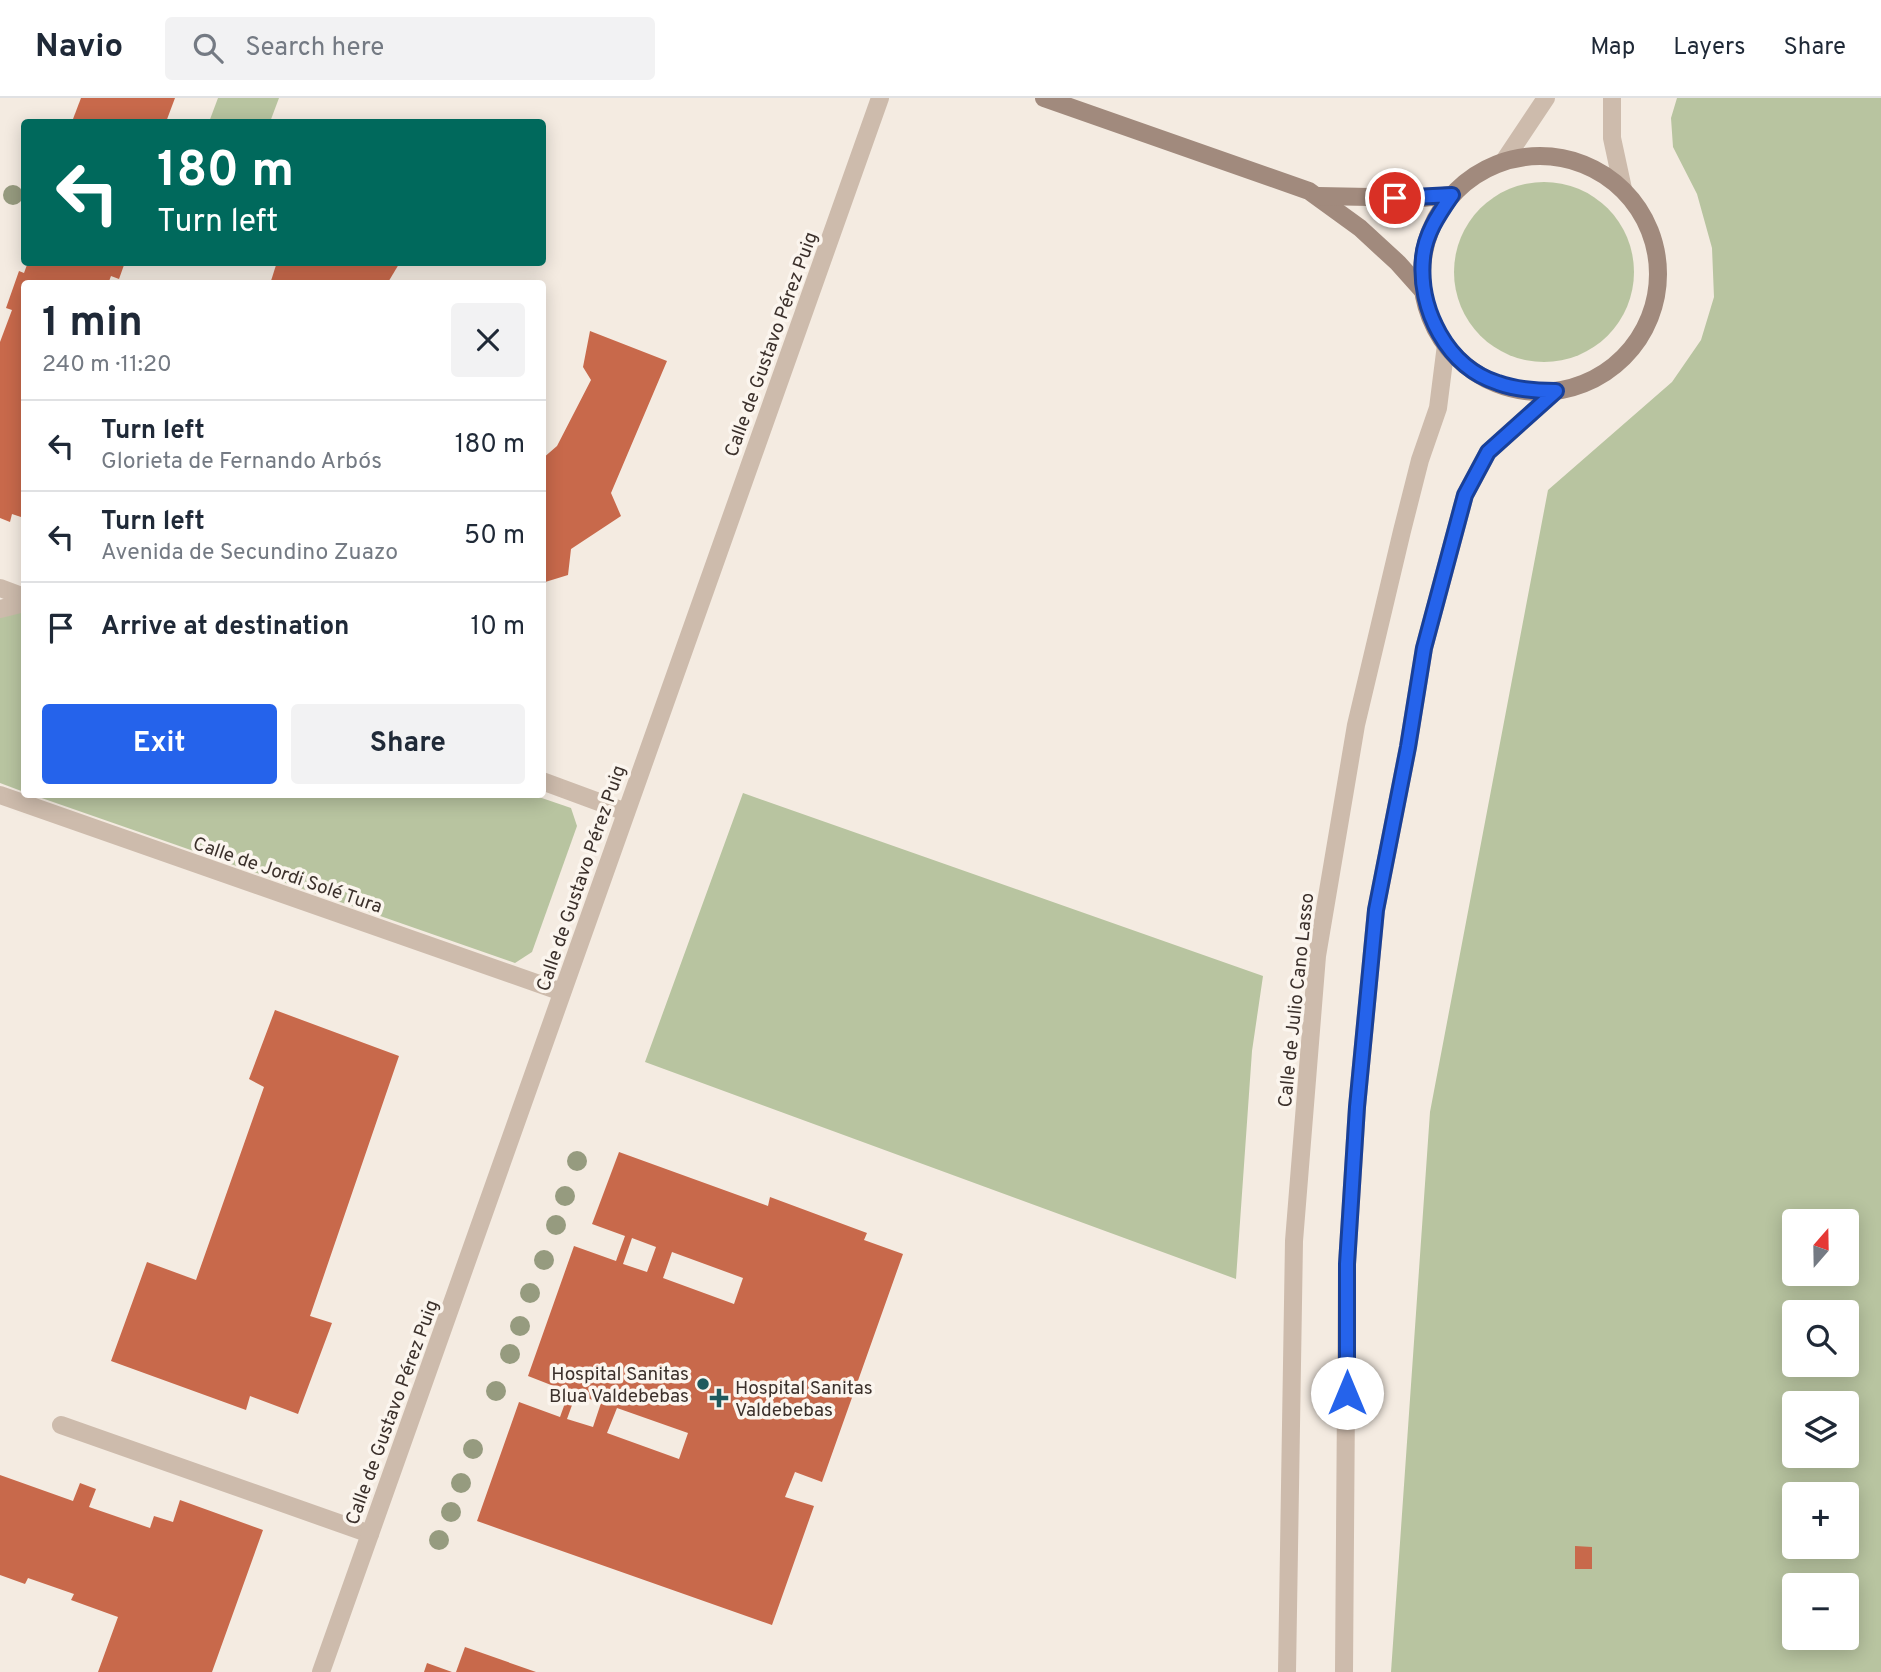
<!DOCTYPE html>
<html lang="en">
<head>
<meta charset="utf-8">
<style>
	body { margin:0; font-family:Overpass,sans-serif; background:#f2f2f3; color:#1f2937; height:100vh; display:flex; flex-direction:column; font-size:26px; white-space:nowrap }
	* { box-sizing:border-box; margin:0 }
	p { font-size:23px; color:#747a83 }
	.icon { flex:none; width:38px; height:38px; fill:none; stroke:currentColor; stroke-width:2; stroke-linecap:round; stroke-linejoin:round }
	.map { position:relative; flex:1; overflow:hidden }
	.panel { position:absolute; left:21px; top:182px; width:525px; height:518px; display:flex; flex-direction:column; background:#fff; border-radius:7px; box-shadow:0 4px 18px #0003 }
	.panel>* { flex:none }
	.top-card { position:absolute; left:21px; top:21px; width:525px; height:147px; border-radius:7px; box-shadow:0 4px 18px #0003; background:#00695c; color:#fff; overflow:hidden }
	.needle { width:46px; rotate:20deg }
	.tools { position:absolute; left:1782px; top:1111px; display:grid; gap:14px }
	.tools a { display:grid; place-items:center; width:77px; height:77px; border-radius:7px; background:#fff; box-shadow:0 4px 18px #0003; font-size:35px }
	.pin { position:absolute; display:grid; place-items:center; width:60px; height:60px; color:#fff; margin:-30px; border:4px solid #fff; border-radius:50%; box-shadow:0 2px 7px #0007 }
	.me { position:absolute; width:77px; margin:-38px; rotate:0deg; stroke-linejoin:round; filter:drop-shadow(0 0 5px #0008) }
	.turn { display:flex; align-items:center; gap:24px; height:147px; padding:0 21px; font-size:32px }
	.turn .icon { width:91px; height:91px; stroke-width:2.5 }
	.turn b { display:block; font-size:49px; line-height:60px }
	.round { display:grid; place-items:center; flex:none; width:74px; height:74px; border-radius:7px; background:#f2f2f3 }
	.head { display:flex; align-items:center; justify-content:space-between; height:119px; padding:0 21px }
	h1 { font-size:42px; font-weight:700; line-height:52px }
	.button { display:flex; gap:14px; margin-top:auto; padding:14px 21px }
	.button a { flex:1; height:80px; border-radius:7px; background:#2563eb; color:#fff; font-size:28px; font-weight:700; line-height:80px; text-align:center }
	.button a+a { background:#f2f2f3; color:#1f2937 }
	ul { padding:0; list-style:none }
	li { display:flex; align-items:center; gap:21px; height:91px; padding:0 21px; border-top:2px solid #e0e1e3 }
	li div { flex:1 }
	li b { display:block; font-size:26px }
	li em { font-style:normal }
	header { display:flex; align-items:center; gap:42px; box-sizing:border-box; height:98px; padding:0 35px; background:#fff; border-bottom:2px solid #e0e1e3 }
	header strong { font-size:33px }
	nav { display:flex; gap:38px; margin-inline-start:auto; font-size:24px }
	.search { width:490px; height:63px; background:#f2f2f3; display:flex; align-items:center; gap:18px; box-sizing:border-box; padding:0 24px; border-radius:7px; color:#747a83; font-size:26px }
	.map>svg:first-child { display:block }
	.green { fill:#b8c4a0; fill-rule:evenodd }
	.building { fill:#c8694b; fill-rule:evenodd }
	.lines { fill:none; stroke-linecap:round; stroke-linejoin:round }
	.lane { stroke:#cdbbac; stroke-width:18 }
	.street { stroke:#cdbbac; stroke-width:18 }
	.secondary { stroke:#a18a7d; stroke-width:18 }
	.tree { fill:#969b7f }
	.route-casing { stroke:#184099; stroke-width:18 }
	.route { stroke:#2563eb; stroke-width:12 }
	.poi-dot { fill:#1f5a5e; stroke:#fbf5ee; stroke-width:2.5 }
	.labels { text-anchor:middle; stroke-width:7; stroke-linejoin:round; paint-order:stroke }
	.street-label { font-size:19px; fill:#3b302b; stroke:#fbf5ee }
	.poi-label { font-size:19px; fill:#3b302b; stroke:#fbf5ee; text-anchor:end }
</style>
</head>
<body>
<header>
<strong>Navio</strong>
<div class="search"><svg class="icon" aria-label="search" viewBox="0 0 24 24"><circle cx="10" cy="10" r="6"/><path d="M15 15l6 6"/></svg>Search here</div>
<nav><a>Map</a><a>Layers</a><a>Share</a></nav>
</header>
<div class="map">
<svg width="1881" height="1574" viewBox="0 0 1881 1574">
	<rect width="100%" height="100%" fill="#f4ebe1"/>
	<g class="green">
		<path d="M218,0H279L270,24H209Z"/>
		<path d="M1677,0H1881V1574H1391L1430,1014L1548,392L1672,284L1701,242L1714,199L1712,150L1697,96L1673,49L1671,20ZM1794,1124H1846V1176H1794ZM1794,1214H1846V1267H1794ZM1794,1306H1846V1358H1794ZM1794,1396H1846V1449H1794ZM1794,1488H1846V1540H1794Z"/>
		<circle cx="1544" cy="174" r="90"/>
		<path d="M0,505L24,514V694L0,685Z"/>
		<path d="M743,695L1263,878L1252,953L1236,1181L645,964Z"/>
		<path d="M33,697H533L571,710L577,728L532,854L515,865Z"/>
	</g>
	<g class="building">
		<path d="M81,0H175L166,24H78L73,21Z"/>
		<path d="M28,164L124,167L119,181L111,178L108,186H24V420L12,416L10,424L0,420V244L12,212L6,210L19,173L24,175Z"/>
		<path d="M277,164H397L399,166L387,186H270Z"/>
		<path d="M590,233L667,263L611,395L621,418L571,451L568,477L542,485V361L557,348L591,282L583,269Z"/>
		<path d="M275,912L399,958L310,1218L332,1225L298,1316L250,1298L246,1312L111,1263L147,1164L196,1182L264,989L249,981Z"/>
		<path d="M619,1054L768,1108L770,1099L867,1135L864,1142L903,1156L822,1384L795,1374L785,1399L814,1408L772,1527L477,1423L519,1304L560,1319L569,1294L528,1278L574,1148L616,1163L625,1138L592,1126ZM632,1140L656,1149L647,1174L623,1166ZM672,1154L743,1180L734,1206L663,1180ZM576,1296L601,1305L593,1329L567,1321ZM617,1310L688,1335L679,1361L607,1335Z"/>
		<path d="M0,1377L73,1403L80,1385L96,1391L89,1409L150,1430L154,1418L173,1424L180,1402L263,1432L212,1574H98L118,1519L71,1502L74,1496L28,1480L25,1486L0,1477Z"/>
		<path d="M1575,1448L1592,1449V1471H1575Z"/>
		<path d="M465,1549L536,1574H456Z"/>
		<path d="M427,1565L452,1574H424Z"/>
	</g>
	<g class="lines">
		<path class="lane" d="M61,1327L370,1436"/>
		<g class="street">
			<path d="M1612,0V40L1623,91"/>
			<path d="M1504,63L1546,0"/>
			<path d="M0,490L24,499"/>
			<path d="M0,511L24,505"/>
			<path d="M542,683L626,714"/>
			<path d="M0,697L562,894"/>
			<path d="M321,1574L880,0"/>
			<path d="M1287,1574L1294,1143L1317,858L1356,627L1402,433L1420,362L1438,310L1446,247"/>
			<path d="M1344,1574L1347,1166L1357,1009L1376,812L1408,649L1424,550L1465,397L1488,354L1556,293"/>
		</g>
		<g class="secondary">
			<path d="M1044,0L1309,93L1360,130L1398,165L1423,193"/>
			<circle cx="1540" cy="176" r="118"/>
			<path d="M1318,98L1422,100L1452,97"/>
		</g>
	</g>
	<g class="tree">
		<circle cx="13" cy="97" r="10"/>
		<circle cx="577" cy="1063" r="10"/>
		<circle cx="565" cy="1098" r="10"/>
		<circle cx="556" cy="1127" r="10"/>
		<circle cx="544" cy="1162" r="10"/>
		<circle cx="530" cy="1195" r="10"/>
		<circle cx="520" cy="1228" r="10"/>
		<circle cx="510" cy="1256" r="10"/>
		<circle cx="496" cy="1293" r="10"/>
		<circle cx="473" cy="1351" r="10"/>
		<circle cx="461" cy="1385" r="10"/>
		<circle cx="451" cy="1414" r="10"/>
		<circle cx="439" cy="1442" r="10"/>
	</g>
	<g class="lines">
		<g class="route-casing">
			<path id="route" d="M1347,1295V1166L1357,1009L1376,812L1408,649L1424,550L1465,397L1488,354L1556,293C1536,293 1517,292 1498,285C1447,269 1418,211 1423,160C1425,136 1439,116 1452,97L1395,100"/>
		</g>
		<use href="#route" class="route"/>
	</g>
	<g class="poi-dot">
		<circle cx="703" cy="1286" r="7"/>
		<path d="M715.5 1289.5h7v7h7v7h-7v7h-7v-7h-7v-7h7z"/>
	</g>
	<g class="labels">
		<g class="street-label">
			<text transform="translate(770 246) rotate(-70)" y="7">Calle de Gustavo Pérez Puig</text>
			<text transform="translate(288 776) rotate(19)" y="7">Calle de Jordi Solé Tura</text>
			<text transform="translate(580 780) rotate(-71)" y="7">Calle de Gustavo Pérez Puig</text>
			<text transform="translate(1295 902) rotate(-84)" y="7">Calle de Julio Cano Lasso</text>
			<text transform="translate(391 1314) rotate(-70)" y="7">Calle de Gustavo Pérez Puig</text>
		</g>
		<g class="poi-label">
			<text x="689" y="1282">Hospital Sanitas<tspan x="689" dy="22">Blua Valdebebas</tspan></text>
			<text x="735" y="1296" text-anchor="start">Hospital Sanitas<tspan x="735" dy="22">Valdebebas</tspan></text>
		</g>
	</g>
</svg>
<div class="tools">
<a><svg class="needle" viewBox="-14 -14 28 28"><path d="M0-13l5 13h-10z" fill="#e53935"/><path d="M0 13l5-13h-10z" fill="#747a83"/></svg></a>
<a><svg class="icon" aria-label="search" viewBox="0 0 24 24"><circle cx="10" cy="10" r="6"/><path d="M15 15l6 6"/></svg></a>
<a><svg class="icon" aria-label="layers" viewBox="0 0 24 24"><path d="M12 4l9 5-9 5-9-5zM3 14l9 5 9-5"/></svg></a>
<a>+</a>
<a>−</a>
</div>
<div class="pin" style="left:1395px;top:100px;background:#d93025"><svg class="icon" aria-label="arrive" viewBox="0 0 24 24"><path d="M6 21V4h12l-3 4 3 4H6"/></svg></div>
<svg class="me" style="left:1347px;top:1295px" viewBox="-20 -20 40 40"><circle r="19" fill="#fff"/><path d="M0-13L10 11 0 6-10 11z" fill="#2563eb"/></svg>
<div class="top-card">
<div class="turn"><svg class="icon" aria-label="left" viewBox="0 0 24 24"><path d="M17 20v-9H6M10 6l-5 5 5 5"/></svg><div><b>180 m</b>Turn left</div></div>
</div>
<section class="panel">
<div class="head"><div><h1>1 min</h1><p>240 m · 11:20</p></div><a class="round"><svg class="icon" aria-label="close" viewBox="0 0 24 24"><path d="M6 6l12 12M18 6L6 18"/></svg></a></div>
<ul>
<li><svg class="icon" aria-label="left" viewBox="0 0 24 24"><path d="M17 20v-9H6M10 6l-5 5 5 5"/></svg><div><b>Turn left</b><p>Glorieta de Fernando Arbós</p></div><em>180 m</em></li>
<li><svg class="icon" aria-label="left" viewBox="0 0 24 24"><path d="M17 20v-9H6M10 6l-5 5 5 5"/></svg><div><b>Turn left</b><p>Avenida de Secundino Zuazo</p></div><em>50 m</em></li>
<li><svg class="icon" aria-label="arrive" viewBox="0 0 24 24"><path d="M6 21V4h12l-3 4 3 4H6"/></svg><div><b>Arrive at destination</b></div><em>10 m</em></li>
</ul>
<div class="button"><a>Exit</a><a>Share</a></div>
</section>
</div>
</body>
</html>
